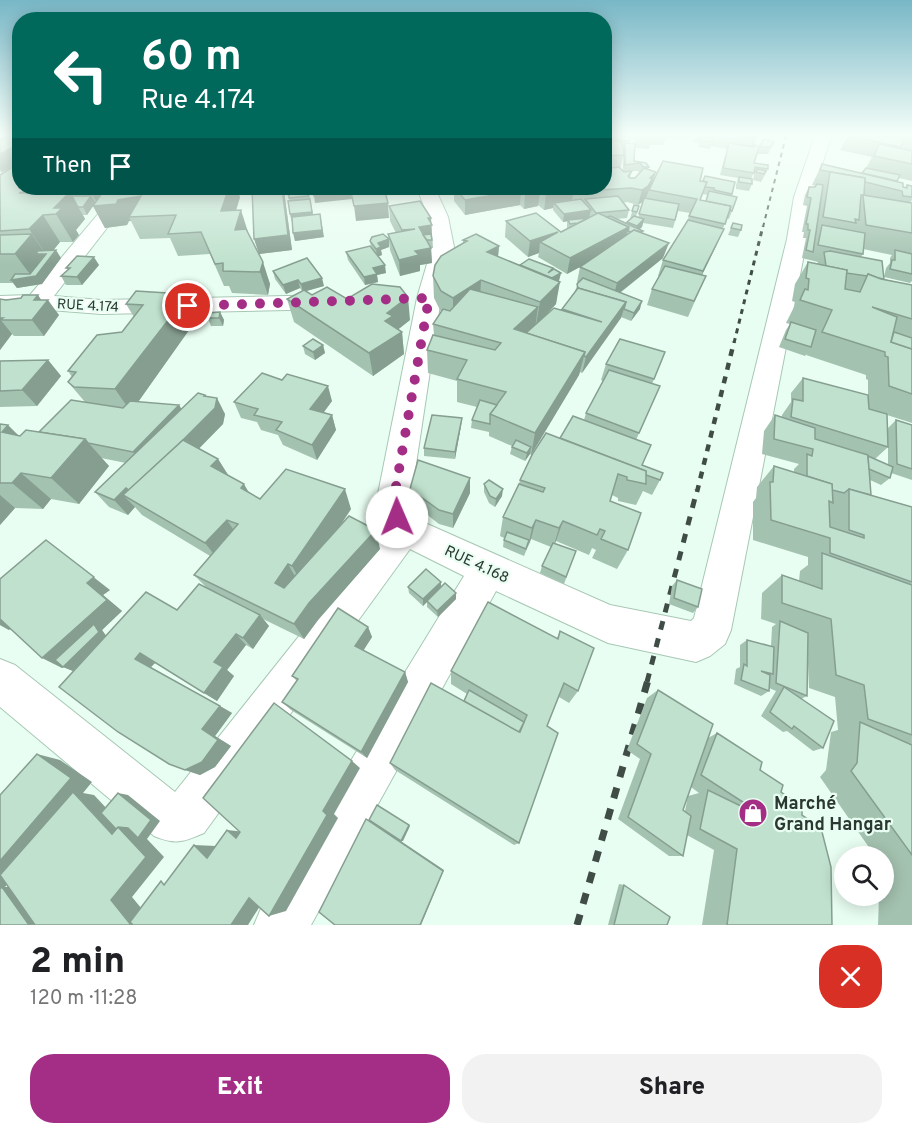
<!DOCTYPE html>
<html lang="en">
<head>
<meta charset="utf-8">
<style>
	body { margin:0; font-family:Overpass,sans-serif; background:#f2f2f2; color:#202124; height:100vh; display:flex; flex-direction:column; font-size:22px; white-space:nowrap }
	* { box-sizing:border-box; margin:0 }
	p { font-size:20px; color:#757577 }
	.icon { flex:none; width:33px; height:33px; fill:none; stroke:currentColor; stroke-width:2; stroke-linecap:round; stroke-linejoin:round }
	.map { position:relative; height:925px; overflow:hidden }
	.panel { display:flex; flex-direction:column; background:#fff; flex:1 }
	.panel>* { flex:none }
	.hud { position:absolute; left:12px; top:12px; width:600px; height:183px; border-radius:24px; box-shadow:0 3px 15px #0003; background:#00695c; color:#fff; overflow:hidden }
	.fabs { position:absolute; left:834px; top:846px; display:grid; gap:12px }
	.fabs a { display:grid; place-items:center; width:60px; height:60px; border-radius:50%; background:#fff; box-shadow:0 3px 15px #0003; font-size:30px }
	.pin { position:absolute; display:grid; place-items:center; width:51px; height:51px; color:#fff; margin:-26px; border:3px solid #fff; border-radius:50%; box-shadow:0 2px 6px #0007 }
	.me { position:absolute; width:66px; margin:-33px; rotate:359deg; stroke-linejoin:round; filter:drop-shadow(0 0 4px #0008) }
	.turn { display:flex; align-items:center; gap:21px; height:126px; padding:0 30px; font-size:27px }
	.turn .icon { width:78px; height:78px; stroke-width:2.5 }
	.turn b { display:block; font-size:42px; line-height:51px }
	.then { display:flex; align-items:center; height:57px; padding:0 30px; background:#0003; gap:12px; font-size:22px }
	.round { display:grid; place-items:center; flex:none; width:63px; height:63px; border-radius:24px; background:#f2f2f2 }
	.headline { display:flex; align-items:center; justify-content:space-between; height:102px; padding:0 30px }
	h1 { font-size:36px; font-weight:800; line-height:45px }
	.button { display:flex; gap:12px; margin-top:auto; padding:12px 30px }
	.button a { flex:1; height:69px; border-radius:24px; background:#a42e86; color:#fff; font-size:24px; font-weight:800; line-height:69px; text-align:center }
	.button a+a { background:#f2f2f2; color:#202124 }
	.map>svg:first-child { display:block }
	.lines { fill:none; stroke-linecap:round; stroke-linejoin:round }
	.street-casing { stroke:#a7c8b5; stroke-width:2 }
	.street { fill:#fff; fill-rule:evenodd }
	.rail-far4 { stroke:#3f4d46; stroke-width:2; stroke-dasharray:4.5 4.5; stroke-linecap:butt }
	.rail-far3 { stroke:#3f4d46; stroke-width:3; stroke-dasharray:5 5; stroke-linecap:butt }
	.rail-far2 { stroke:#3f4d46; stroke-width:4.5; stroke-dasharray:7 7; stroke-linecap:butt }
	.rail-far1 { stroke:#3f4d46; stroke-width:5; stroke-dasharray:9 9; stroke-linecap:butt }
	.rail { stroke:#3f4d46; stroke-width:7; stroke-dasharray:11 11; stroke-linecap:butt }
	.wall { fill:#a4c2b0; fill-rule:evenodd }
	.shaded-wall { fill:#869e90 }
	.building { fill:#bfe1cd; stroke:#869e90; stroke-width:1.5 }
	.route { stroke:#a42e86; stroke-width:10; stroke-dasharray:0 18 }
	.labels { text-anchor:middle; stroke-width:4.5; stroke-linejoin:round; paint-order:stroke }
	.far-street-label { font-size:14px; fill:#2b3831; stroke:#e9fef2 }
	.street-label { font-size:15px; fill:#2b3831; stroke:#e9fef2 }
	.near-poi-label { font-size:18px; font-weight:bold; fill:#2b3831; stroke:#e9fef2; text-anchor:start }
</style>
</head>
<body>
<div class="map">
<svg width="912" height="925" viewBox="0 0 912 925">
	<rect width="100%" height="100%" fill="#e9fef2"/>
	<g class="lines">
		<g class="street-casing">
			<g id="street">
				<path d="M815,136H831L812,197L807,239L731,630L725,644L710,656L696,662L608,643L496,591L311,925H254L262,906L464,576L410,549L204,833C183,842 176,845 154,836L0,707V659L15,665L175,792L385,528L376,504L417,298L432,247L428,217L417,188H435L448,217L454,247L441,298L410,504L416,519L610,605L691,621L694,618L787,239L794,197Z"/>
				<path d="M120,188H138L54,296L101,300L332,295L340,297L344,302L340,307L332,309L101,314L37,309L0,310V296L30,295Z"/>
			</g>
		</g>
		<use href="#street" class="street"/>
		<path class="rail-far4" d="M763,227L786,136"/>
		<path class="rail-far3" d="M734,343L763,226"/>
		<path class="rail-far2" d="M697,492L734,342"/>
		<path class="rail-far1" d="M647,682L697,490"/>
		<path class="rail" d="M577,925L648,680"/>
	</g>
	<g class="wall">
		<path d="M0,136H20V188H110L112,191L240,197L236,211L259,254L284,191L292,250L259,254L270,284L268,295L232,293L229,286H224L210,254L178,256L170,238L140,239L131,221H129L127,225L105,228L93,206L87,215H83L85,219L76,230L79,235L73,242H60L53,250L61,258L42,284L17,288L13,283H0V175L10,168L2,172H0Z"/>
		<path d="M604,136H614L613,140H615L631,136L629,143L634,144L633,136H668L663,145H650L649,149L635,148L634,161L649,167L648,169L656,172L652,185L700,181L732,194V211L729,219L727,218L717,244L702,275L706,276L688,317L647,305L652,289L659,276H658L663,260L687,222L690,213L678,211L673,228L643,223L642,227L640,229L643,231L642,233L663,258L620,293L640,309L631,321L621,317L582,373L580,372L579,375L534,450L560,438L584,420L586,413L603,381L601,380L606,364L665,352L652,384L660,386L636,440L642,465L660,480L652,495L643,491L636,505L618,501V498L612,495L610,501L628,550L617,569L592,558L596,550L592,548L589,555L556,541L555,543L576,551L564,584L540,573L542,566L551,547L531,539L524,556L503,547L504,538L500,536L503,517L519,484L520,480L531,455L530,454L525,461L510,454L512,446L489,436V432L471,428L472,420L477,407L457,402V381L428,373L427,350L434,335L433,324L441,312L434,298L433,276L463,244V240L499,246L498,256L520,265L553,270L561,273L558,281L556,304L545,316L562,310L575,291L578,283L577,282L580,267L567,274L538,257L539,253L528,257L505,237L506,221L561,232L567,229V221L563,222L553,210V208L544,210L538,205V206L524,209L520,205L465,215L454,201V188H604ZM623,157V171L620,168ZM632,171H638L639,173L635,178H630ZM702,194L708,195L706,201L700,200ZM644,201L638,218L636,217L639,206L634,205L630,219H631L627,223L616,219L627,218L629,210L623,203L627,202L638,205Z"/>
		<path d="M670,136H757L754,144L759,147L774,142L768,154H756L754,163L768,169L761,182L753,180L754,175L753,174L751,179L752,184L749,191L736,189V185L738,178L720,175L727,149L711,146L710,149L698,147L699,143L693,142L694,137L692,138L669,139Z"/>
		<path d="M848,136H912V181L899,178L897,181L903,187L905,188L907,185L912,186V200L910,203L912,204V281L910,283L884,277V279L912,285V423L887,415L888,447L875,459L888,465V428L896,420L912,425V480L891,473L890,478L881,485L870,480L871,495L912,507V925H878L879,896H884V856H875L820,777L826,770L831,732L838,730L835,697L809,688L808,665L807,696L801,699L823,748L813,751L787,731L783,732L761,716L776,691L769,688V691L761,696L734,684L736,669L740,667V645L747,640L771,646L772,627L776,624L761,619L762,593L782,575L799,581L800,571L808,565V557L753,540V502L756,498L757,487L774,466L794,472V469L799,464L762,454L764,431L775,415L782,417V415L791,402V393L803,378L868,401V380L866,379V375L806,355L808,352L805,356L779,347L786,330L790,324L786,323L795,305V302L792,301L795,284L808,262L817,264L818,262L802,258L806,238H803L804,232H802L807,206L803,205L805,195L809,187H815L816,186L812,185L822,164L862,173L866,168L872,157L840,150ZM863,249L892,255L890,258V263L886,268L884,277L861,257L863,254Z"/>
		<path d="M286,188H310L311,194H309L313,215L324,237L295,241L292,222L290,214L289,196H288Z"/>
		<path d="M389,206L431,218L433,248H431L432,263L420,265V271L400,276L390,250L388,234L396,233L390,221Z"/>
		<path d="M733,223L741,230L738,237L728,235Z"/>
		<path d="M389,239V247L381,250L382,255L378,256L386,273L377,275L378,282L365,285L348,260L346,252L371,247L370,241Z"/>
		<path d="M99,265L82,285H66L61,276L68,270L66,268Z"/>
		<path d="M273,271L324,286L306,291L312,295L347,299L410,320L398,329L402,332L404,354L373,376L294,322L287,299L302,291L300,288L286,294L275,279Z"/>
		<path d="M199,295L208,315L220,312L224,320L223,326H211L208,319L204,324L194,323L138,402L182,409L205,395L225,414L223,424L199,448L218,459L229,476L249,492L260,499L351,509L340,526L380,549L318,620L304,639L263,619L269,626L253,649L246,645L227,670L234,676L217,701L155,663L151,667L232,713L215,736L231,746L215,767L200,775L185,770L84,660L73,671L63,667L62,668L10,629L9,630L0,625V579L110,590L103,595L122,611L102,630L106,636L177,610L205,586L194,575L210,556L142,515L135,507L128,515L109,507L95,492L126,463L101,458L109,466L79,504L51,499L43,509L15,508L0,525V424L20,436L39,432L85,402L68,382L72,377L68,371L122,332L134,317L126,304Z"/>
		<path d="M0,299L41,300L59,315L44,336H14L12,334L0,350Z"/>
		<path d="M323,345L325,353L315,360L305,354L303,346Z"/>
		<path d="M48,360L61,376L37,406L0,407V361Z"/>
		<path d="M332,401L324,412L332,415L336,430L317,460L283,445L278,435L261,430L257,422L241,418L234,402Z"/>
		<path d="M462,418L461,426L455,459L424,456V448Z"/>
		<path d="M470,478V493L453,528L439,524L412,503L410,489Z"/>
		<path d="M484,484L502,496L495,507L489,503L484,492Z"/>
		<path d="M677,580L698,607L693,613L669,604L672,586Z"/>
		<path d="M408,587H441L456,599L438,617L427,607V602L423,606L409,593Z"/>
		<path d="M368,627L372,637L363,650L405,672L408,682L367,758L291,710L282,702L297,681L292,676Z"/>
		<path d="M560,631L578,691L569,703L559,697L547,726L519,843L514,845L395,770L390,763L464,701L467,694L451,684V671L557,638Z"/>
		<path d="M658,690L708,738L717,733L760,770L802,815L832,925H702L714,850L687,835L683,856H669L618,819L640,759L627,750L647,698ZM691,787L699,793L688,796L685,811L683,810Z"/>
		<path d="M619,884L624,885L667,925H608Z"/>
	</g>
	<g class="shaded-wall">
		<path d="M756,136H757L754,143L748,153Z"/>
		<path d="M16,145L20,150V162L9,166V168L2,172L0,169V149Z"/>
		<path d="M656,172L651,186L649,188L648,193L644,201L638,205L642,190L650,178Z"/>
		<path d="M20,188H36L46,203L43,215L60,242L48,257L29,229Z"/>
		<path d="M88,188H105L98,190L101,195L96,201Z"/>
		<path d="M107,188H110L112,193L109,197L105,190Z"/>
		<path d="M229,188H237L240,197L229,233L221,211Z"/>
		<path d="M282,188H284V191L292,250L259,254L254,239Z"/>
		<path d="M299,188H310L311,194H309L310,204L308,194L288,196L286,189Z"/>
		<path d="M382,188H400L382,189Z"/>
		<path d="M521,190L520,205L465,215V200Z"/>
		<path d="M574,190L571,205L554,203L553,208L544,210L546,195Z"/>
		<path d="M70,192L85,219L76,230L79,235L73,242L56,214L54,208Z"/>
		<path d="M351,192L352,199L315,203L314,196Z"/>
		<path d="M540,192L538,206L524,209L525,194Z"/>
		<path d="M91,196L96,203L141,196L129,217L131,221H129L127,225L105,228L93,206L87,215L83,207Z"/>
		<path d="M310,199L314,220L292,222L290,214Z"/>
		<path d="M388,203L389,218L356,221L354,206Z"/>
		<path d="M241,210L248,232L235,230Z"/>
		<path d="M591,210L589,218L563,222L564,214Z"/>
		<path d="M320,214L324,237L295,241L293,233Z"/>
		<path d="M428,218H431L432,240L425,241L419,227Z"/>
		<path d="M644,219L642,227L634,234L637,226Z"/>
		<path d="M629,227L624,243L567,274L570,258Z"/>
		<path d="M724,229L717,244L696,287L703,271Z"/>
		<path d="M558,232L540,242L539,253L528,257L530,241Z"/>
		<path d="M32,234L49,259L56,250L61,258L42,284L17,288L11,280L32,277L15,254Z"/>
		<path d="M389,239V247L381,250L382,255L377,257L376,249L378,243Z"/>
		<path d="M669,243L663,258L613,298L617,283Z"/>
		<path d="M499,246L497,268L487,252Z"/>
		<path d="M431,248L432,263L420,265V271L400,276L399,260L415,251Z"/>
		<path d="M94,257L99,265L82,285L77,277Z"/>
		<path d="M263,262L270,284L268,295L260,272Z"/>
		<path d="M385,265L386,273L377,275L378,282L365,285L364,277L373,268Z"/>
		<path d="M561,273L559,281L551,286L552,278Z"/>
		<path d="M322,278L324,286L303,292L301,284Z"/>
		<path d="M298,280L300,288L286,294L283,285Z"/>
		<path d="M481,280L480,302L453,321V298Z"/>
		<path d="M560,282L556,304L536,325L540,302Z"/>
		<path d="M38,295L44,304L48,300L59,315L44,336L32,320L34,300Z"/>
		<path d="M199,295L209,318H207L208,319L204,324L194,301Z"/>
		<path d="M408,297L410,320L395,332H402L404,354L373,376L369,353L385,321L387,313Z"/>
		<path d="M183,301L194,323L131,412L115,389Z"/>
		<path d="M642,301L640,309L631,321L634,313Z"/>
		<path d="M626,302L621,318L582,373L586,357Z"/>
		<path d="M538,307L535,329L527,337L514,329Z"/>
		<path d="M220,312L224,320L223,326L219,318Z"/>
		<path d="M0,319L12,334L0,350Z"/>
		<path d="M323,345L325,353L315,360L313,352Z"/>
		<path d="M585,352L579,375L531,455L535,433Z"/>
		<path d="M48,360L61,376L37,406L22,390Z"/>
		<path d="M328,386L332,401L315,424L310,409Z"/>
		<path d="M205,395L213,410L217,398L225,414L223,424L144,505Z"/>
		<path d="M179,405L189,420L145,467L133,452Z"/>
		<path d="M332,415L336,430L317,460L312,445Z"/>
		<path d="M462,418L461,426L455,459V452Z"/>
		<path d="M8,425L36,453L2,432Z"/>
		<path d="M85,439L109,466L79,504L51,478Z"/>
		<path d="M531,447L530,454L525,461L527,453Z"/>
		<path d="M218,459L231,480L211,466Z"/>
		<path d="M21,473L51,499L43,509L12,483Z"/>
		<path d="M470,478V493L453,528V514Z"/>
		<path d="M244,484L256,505L241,488Z"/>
		<path d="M126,488L139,503L123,495L135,507L128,515L114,500Z"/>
		<path d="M345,489L351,509L302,584L292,566Z"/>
		<path d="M503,489L502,496L495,507L496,499Z"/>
		<path d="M0,495L15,508L0,525Z"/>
		<path d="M227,520L240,540L220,562L205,543Z"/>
		<path d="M536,520L531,539L528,547L532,528Z"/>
		<path d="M563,521L556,541L553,548L559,528Z"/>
		<path d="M376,530L380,549L318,620L304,639L294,624L309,603Z"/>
		<path d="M46,540L110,590L103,595L122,611L102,630L107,637L73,671L63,667L62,668L42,658L87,583Z"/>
		<path d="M288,564L299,583L286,601L275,583Z"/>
		<path d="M441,582V588L423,606V599Z"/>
		<path d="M456,593V599L438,617L437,611Z"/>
		<path d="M260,615L269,626L253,649L243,638Z"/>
		<path d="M0,616L15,624L9,630L0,625Z"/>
		<path d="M368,627L372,637L360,656L355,646Z"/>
		<path d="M236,634L246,645L227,670L234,676L217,701L204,693L214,662Z"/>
		<path d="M140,653L155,663L150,668L135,659Z"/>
		<path d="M405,672L408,682L367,758L361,752Z"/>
		<path d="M220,706L232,713L215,736L231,746L215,767L200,775L185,770L202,729Z"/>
		<path d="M37,754L60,760L92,782L83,793L94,795L124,827L118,793L128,795L160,821L147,839L164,857L132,897L151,920L148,925H131L111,900L112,834L79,798L5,887L29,886L59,925H29L0,893V861Z"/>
		<path d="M352,761L360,768L334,814L338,818L286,911L269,916L323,811Z"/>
		<path d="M366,819L371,821L444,870L421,925Z"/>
		<path d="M409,825L410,826L403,841H401Z"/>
		<path d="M227,830L246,832L236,838Z"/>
		<path d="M194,845L216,846L207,858Z"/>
		<path d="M267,895L248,925H231L249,898Z"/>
	</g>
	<g class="building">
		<path d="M0,136H10L5,139L0,138Z"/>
		<path d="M10,136H20V145H16L0,154V141Z"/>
		<path d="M604,136H613L611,140H604Z"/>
		<path d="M616,136H631L630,141L615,140Z"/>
		<path d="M738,136H756L754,139Z"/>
		<path d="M848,136H905L901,147Z"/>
		<path d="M702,137L713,139L712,142L700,140Z"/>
		<path d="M764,139L774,142L771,147H759L754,163L768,165V169L755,167L754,173L723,168L729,143L754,147L753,144L759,147Z"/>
		<path d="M604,140L622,141L624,155L604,156Z"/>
		<path d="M625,143L635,144L634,161L646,163L649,167H643L640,163L625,165Z"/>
		<path d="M879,144L912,151V164L874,156Z"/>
		<path d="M20,160V162L12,167L9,166Z"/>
		<path d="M663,161L703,168L700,181L707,182L700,200L731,206L725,224L689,216L697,199L649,190Z"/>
		<path d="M20,162L19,188H30L27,191L19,193L70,192L54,208H62L56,214L43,215L29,229L0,231V175Z"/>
		<path d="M822,164L903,183V187L907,188V185L912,186V197L903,196L902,191L865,182V178L820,170Z"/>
		<path d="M619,167L624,172L632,171L628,176L630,178H635L644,168L656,172L650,178L652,179L648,186L642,190L631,188L584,191L581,188H604V169Z"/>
		<path d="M866,168L900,175L897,181L862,173Z"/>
		<path d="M757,169L766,171L764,174L756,172Z"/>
		<path d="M830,172L865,178L864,195H861L859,220L855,219L856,223L823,217Z"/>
		<path d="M705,176L735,182L732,194L714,190V188L705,187L707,182L703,181Z"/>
		<path d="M739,177L752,179V184L739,182Z"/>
		<path d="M817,184L823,185L813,252L806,250L810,230H808V224H806L811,198L807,197L809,187H815Z"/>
		<path d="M100,188H107L105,190H98Z"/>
		<path d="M139,188H229L221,211L241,210L235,230L246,229L263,262L260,272L223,271V263L215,264L201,232L168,234L176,215L129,217L141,196L118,200L116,204L93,206L102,193Z"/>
		<path d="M252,188H282L288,235L254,239Z"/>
		<path d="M313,188H350L351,192L314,196Z"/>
		<path d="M350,188H384L388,203L354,206Z"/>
		<path d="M455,188H536L540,192L525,194L521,190L465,200Z"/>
		<path d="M538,188H571L574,190L546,195Z"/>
		<path d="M308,190V196L289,198V191Z"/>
		<path d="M709,191L737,197L732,211L730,210L731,206L706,201Z"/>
		<path d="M863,195L912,203V233L866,225Z"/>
		<path d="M72,196H91L83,207H78Z"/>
		<path d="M618,196L629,210L596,213L585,199Z"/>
		<path d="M644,198L679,204L675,220L639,214Z"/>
		<path d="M310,199L312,212L290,214L288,201Z"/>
		<path d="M581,199L591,210L564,214L554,203Z"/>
		<path d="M420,201L431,218H428L432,225L419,227L431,248L415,251L419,255L399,260L388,234L415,229L402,230L389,206Z"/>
		<path d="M634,205L639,206L637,212L632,211Z"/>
		<path d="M536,213L561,232L598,213L629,227L570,258L540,242L558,232L530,241L506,221Z"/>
		<path d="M320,214L322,230L293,233L292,217Z"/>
		<path d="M610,216L643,231L641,232L634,230L631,232L628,231L629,227L607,217Z"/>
		<path d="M634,216L644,219L637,226L627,222Z"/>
		<path d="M588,218L578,223L570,224L568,220Z"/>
		<path d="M688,220L724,229L703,271L663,260Z"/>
		<path d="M733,223L742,225L741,230L731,228Z"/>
		<path d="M822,225L865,233L863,254L818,245Z"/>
		<path d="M634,230L669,243L617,283L580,267Z"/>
		<path d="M32,234L15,254H0V235Z"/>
		<path d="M383,234L389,239L378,243L381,247L376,249L370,241L372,237Z"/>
		<path d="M431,234L432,240H427L423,235Z"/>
		<path d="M476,234L499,246L487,252L560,282L540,302L481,280L453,298L441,291L433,276L435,265L441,256L467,241L463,240Z"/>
		<path d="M370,246L385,265L373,268L377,274L364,277L346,252Z"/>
		<path d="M56,250L36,276L11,280L15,274H30L46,254H37V251Z"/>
		<path d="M895,250L912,254V274L890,269L892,260H895Z"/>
		<path d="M830,251L882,261L884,279L878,278L868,274L867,276L846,273L847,270L826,266L824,252Z"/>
		<path d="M77,256L94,257L77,277L61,276L70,268H66Z"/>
		<path d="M307,258L322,278L301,284L298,280L283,285L273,271Z"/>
		<path d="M529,259L553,268L548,273L554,269L561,273L552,278L520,265Z"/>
		<path d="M808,262L847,270L845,289L860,292L868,274L881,279L912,285V319L872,307L897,317L891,342L912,349V394L889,386L888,357L885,356V352L822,332L832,310L800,300L805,289L808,290L809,279L806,278Z"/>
		<path d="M665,266L706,276L694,301L652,289Z"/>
		<path d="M583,278L642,301L634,313L624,309L626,302L578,288L577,284Z"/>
		<path d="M372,284L400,287L408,297L387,313L393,316L385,321L402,332L369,353L287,299L304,290L312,295L327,287L347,299Z"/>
		<path d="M578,288L626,302L586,357L584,356L585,352L526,333L554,308L602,322L562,309Z"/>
		<path d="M470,289L538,307L514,329L585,352L535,433L490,414L506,392L457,379L467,360L427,350L433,335L495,350L501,343L433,324L443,309L450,311Z"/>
		<path d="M136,291L199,295L194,301H183L115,389L74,387L68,382L76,372L68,371L97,335L122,332L143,305L126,304Z"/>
		<path d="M23,295H38L34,300H48L32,320H0L3,318H0V299L6,300L21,298Z"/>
		<path d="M220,312L219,318H207L209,313Z"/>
		<path d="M791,322L816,330L811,347L785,339Z"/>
		<path d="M894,332L912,338V349L891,342Z"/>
		<path d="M313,339L323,345L313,352L303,346Z"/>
		<path d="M620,339L665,352L654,379L606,364Z"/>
		<path d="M48,360L22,390L0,391V361Z"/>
		<path d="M609,370L660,386L639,433L586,413Z"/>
		<path d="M262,373L282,380L287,374L328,386L310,409L332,415L312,445L276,430L282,422L254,415L258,409L234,402Z"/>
		<path d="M803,378L868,395L869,409L887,414L888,447L791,417L793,399L803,401Z"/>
		<path d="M198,393L205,395L204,396L217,398L215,408L183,440L129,490L126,488L114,500L95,492Z"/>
		<path d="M71,400L123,408L130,401L179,405L133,452L88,443L85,439L39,432Z"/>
		<path d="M480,400L497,405L490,414V424L472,420Z"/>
		<path d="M432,415L462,418L455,452L424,448Z"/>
		<path d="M775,415L815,428V439L868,455L871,495L849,489L844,493L832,490V484L807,476V454L812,456L813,449L774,439Z"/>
		<path d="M573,416L651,445L642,465L663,473L660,480L646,475V471L560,438Z"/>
		<path d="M896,420L912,425V469L897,464Z"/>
		<path d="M0,424L8,425L2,432L20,436L26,430L85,439L51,478L21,473L12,483H0Z"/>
		<path d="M546,433L646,471V484L627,480V477L618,474L610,501L641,513L628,550L601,539L605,531L600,529L597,535L563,521L559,528L536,520L532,528L503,517L519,484L543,492L545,488L520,480L533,453Z"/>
		<path d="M183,440L218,459L211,466L244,484L241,488L260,499L286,469L345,489L292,566L288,564L275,583L284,588L349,516L376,530L309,603L294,624L194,575L238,524L227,520L205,543L123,495Z"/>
		<path d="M516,440L531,447L527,453L512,447Z"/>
		<path d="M868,456L893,467L890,478L869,469Z"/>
		<path d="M418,460L470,478L453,514L439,510L410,489Z"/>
		<path d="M774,466L832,484L833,503L829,501L830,527L864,538V535L849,530V489L912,507V582L830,553V538L771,520L770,482H773Z"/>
		<path d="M489,480L503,489L496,499L490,496L484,484Z"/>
		<path d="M507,532L529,540L526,549L504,540Z"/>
		<path d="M46,540L94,577L87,583L107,600L42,658L0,619V579Z"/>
		<path d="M553,543L576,551L566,577L542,566Z"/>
		<path d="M822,553L912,585V735L868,719L864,685L836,675L831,619L782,603V575L822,589Z"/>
		<path d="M426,569L441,582L423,599L408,587Z"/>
		<path d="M677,580L702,589L698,607L674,598Z"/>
		<path d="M445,583L456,593L437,611L427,601Z"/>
		<path d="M199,584L260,615L243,638L236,634L214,662L223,667L204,693L140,653L135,659L220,706L202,729L218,740L202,762L185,770L169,764L118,732L59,687L146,592L177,610Z"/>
		<path d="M488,602L558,639L560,631L594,648L578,691L564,683L547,726L558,733L519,843L390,763L431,683L520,732L527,715L451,671Z"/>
		<path d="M338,608L368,627L355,646L405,672L361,752L282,702L298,679L292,676Z"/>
		<path d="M780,621L808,633L807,696L776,683Z"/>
		<path d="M94,624L99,632L63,667L55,660Z"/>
		<path d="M747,640L774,647L773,674L761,671L770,675L769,691L741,680L744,664L747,666Z"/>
		<path d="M784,687L834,721L823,748L794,726L792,729L770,712Z"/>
		<path d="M469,690L524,722L519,732L464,701Z"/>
		<path d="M658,690L713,724L683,810L691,816L683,856L628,817L651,754L637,744Z"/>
		<path d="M274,703L352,761L323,811L327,815L269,916L249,898L231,925H133L130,922L161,881L164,885L194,845L207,858L227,830L236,838L240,832L203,798Z"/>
		<path d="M860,722L912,745V855L851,771L857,763Z"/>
		<path d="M717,733L762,762L760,770L783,785L781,792L802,807V815L821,828L831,867L832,925H727L737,849L700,829L708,790L749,810V806L701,775Z"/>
		<path d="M37,754L71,778L0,861V795Z"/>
		<path d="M73,792L112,834L118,827L146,857L111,900L131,925H35L0,875Z"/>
		<path d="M118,793L151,820L138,838L128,828L118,827L116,829L101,813Z"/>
		<path d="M377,805L409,825L401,841L369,820Z"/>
		<path d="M366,819L443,871L420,925H335L319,912Z"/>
		<path d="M624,885L670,917L667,925H614Z"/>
		<path d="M2,887L29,925H0V889Z"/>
	</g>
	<linearGradient id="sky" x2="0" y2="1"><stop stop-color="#78b7c6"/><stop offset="0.51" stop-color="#f5fff9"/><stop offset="1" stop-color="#f5fff9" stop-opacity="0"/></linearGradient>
	<rect width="912" height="265" fill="url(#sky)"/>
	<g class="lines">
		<path class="route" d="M188,306L429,298L393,504L397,517"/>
	</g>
	<defs>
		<g id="shop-disc" transform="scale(1.5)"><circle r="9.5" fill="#a42e86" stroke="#e9fef2"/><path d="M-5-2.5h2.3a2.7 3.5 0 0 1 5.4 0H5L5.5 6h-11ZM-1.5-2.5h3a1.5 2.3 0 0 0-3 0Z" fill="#fff"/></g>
	</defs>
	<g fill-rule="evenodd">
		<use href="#shop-disc" x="753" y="813"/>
	</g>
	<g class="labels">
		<g class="far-street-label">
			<text transform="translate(88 305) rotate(3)" y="5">RUE 4.174</text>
		</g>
		<g class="street-label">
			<text transform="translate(477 564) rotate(25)" y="5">RUE 4.168</text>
		</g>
		<g class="near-poi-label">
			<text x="774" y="809">Marché<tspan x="774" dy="21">Grand Hangar</tspan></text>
		</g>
	</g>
</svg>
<div class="fabs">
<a><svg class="icon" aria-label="search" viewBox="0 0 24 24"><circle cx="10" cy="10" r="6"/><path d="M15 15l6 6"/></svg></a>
</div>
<div class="pin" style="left:188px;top:306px;background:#d93025"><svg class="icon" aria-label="arrive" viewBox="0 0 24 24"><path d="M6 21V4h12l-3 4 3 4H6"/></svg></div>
<svg class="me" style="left:397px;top:517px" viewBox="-20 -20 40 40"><circle r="19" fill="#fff"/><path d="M0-13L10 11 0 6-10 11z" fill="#a42e86"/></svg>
<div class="hud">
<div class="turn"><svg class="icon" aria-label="left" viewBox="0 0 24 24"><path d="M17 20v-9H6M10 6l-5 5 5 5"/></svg><div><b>60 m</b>Rue 4.174</div></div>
<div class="then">Then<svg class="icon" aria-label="arrive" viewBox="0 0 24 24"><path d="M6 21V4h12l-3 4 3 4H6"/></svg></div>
</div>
</div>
<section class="panel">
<div class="headline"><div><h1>2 min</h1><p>120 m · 11:28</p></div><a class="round" style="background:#d93025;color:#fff"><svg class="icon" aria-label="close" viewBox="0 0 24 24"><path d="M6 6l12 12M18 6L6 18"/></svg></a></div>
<div class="button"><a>Exit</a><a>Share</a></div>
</section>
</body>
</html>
